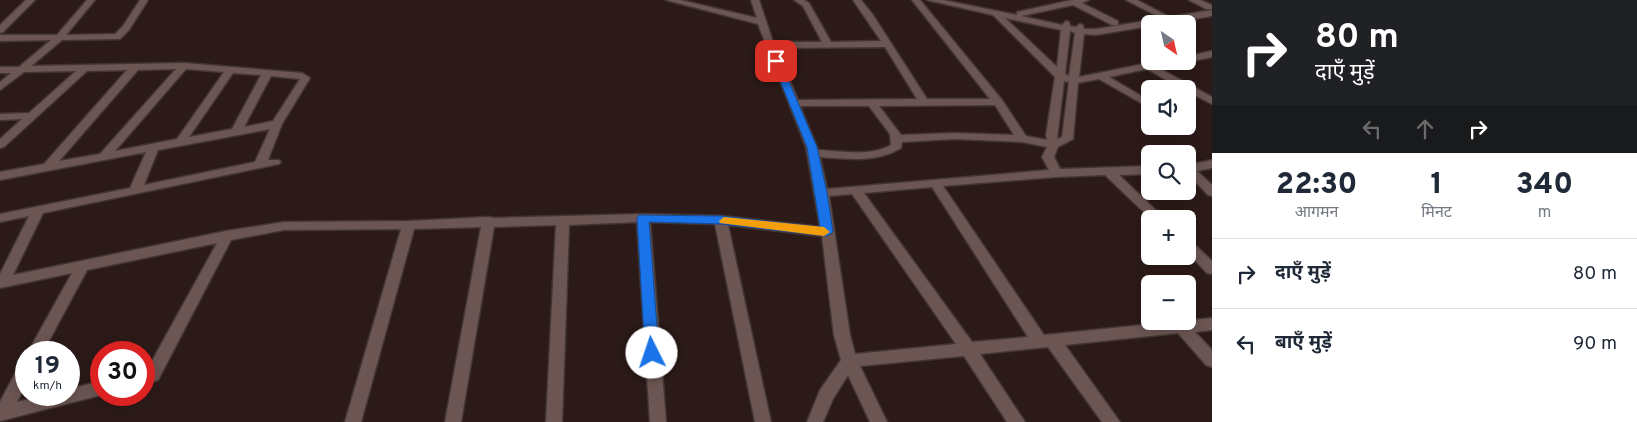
<!DOCTYPE html>
<html lang="hi">
<head>
<meta charset="utf-8">
<style>
	body { margin:0; font-family:Overpass,"Noto Sans Devanagari",sans-serif; background:#f2f2f3; color:#1f2937; height:100vh; display:flex; flex-direction:column; font-size:19px; white-space:nowrap }
	* { box-sizing:border-box; margin:0 }
	p { font-size:16px; color:#747a83 }
	.icon { flex:none; width:28px; height:28px; fill:none; stroke:currentColor; stroke-width:2; stroke-linecap:round; stroke-linejoin:round }
	.map { position:relative; flex:1; overflow:hidden }
	.panel { display:flex; flex-direction:column; background:#fff; width:425px }
	.panel>* { flex:none }
	.top-card { background:#202124; color:#fff; overflow:hidden }
	.needle { width:32px; rotate:146deg }
	.fabs { position:absolute; left:1141px; top:15px; display:grid; gap:10px }
	.fabs a { display:grid; place-items:center; width:55px; height:55px; border-radius:8px; background:#fff; box-shadow:0 2px 12px #0003; font-size:25px }
	.speed { position:absolute; left:15px; top:341px; display:flex; gap:10px; font-size:25px; font-weight:700; text-align:center }
	.speed>* { display:grid; place-content:center; width:65px; height:65px; border-radius:50%; background:#fff; box-shadow:0 2px 12px #0003; line-height:1 }
	.speed small { font-size:12px; font-weight:400 }
	.speed .limit { border:8px solid #d22; background:#fff; color:#111 }
	.pin { position:absolute; display:grid; place-items:center; width:42px; height:42px; color:#fff; margin:-21px; border-radius:10px; box-shadow:0 2px 8px #0006 }
	.me { position:absolute; width:55px; margin:-28px; rotate:356deg; stroke-linejoin:round; filter:drop-shadow(0 0 4px #0008) }
	.turn { display:flex; align-items:center; gap:18px; height:105px; padding:0 20px; font-size:22px }
	.turn .icon { width:65px; height:65px; stroke-width:2.5 }
	.turn b { display:block; font-size:35px; line-height:42px }
	.lanes { display:flex; align-items:center; height:48px; padding:0 20px; background:#0003; justify-content:center; gap:25px; direction:ltr }
	.lanes .off { opacity:.35 }
	.eta { display:flex; justify-content:space-evenly; align-items:center; height:85px; text-align:center }
	.eta b { font-size:30px; font-weight:800; line-height:35px }
	ul { padding:0; list-style:none }
	li { display:flex; align-items:center; gap:15px; height:70px; padding:0 20px; border-top:1px solid #e0e1e3 }
	li div { flex:1 }
	li b { display:block; font-size:19px }
	li em { font-style:normal }
	main { display:flex; flex:1; min-height:0 }
	.map>svg:first-child { display:block }
	.lines { fill:none; stroke-linecap:round; stroke-linejoin:round }
	.street-casing { stroke:#433534; stroke-width:3 }
	.street { fill:#6c5653; fill-rule:evenodd }
	.route { fill:#1a73e8; stroke:#114b97 }
	.slow { fill:#f59e0b }
</style>
</head>
<body>
<main>
<div class="map">
<svg width="1212" height="422" viewBox="0 0 1212 422">
	<rect width="100%" height="100%" fill="#2c1a18"/>
	<g class="lines">
		<g class="street-casing">
			<g id="street">
				<path d="M26,0H35L3,32L0,33V25Z"/>
				<path d="M87,0H95L66,35L115,34L123,26L140,0H148L129,30L120,39L62,40L31,66L184,63L302,73L310,78L282,124L268,160H279L281,162L279,164L43,213L13,275L226,231L284,222L409,221L489,217L494,218L643,214L721,216L820,227L806,147L758,24L666,0H680L757,18L751,0H759L773,42H822L803,6L794,0H804L809,3L831,42L881,41L853,0H861L873,15L927,99H990L912,0H920L1002,100L1026,136L1047,140L1046,135L1055,77L993,15L927,0H943L1017,15V12L1072,0H1089L1082,3L1118,21V25H1112L1073,5L1021,16L1062,25L1066,21L1069,22L1070,26L1076,27L1080,24L1083,25L1084,29H1096L1212,10V16L1162,24H1150V26L1096,35L1084,34L1079,77L1158,61H1178L1157,67L1212,97V104L1188,92V89H1182L1147,69L1109,77L1150,101V108L1099,79L1078,83L1073,139L1058,147L1054,157L1060,169L1150,166V174L1119,175L1165,219H1151L1105,175L1056,177L943,186L1044,335L1212,318V330L1195,332L1212,350V367L1206,365L1178,333L1065,345L1120,422H1102L1048,347L980,354L1025,422H1007L964,356L860,366L887,422H870L848,375L833,399L823,422H807L820,390L841,360L834,335L822,236L728,225L771,422H755L715,224L650,222L666,422H650L637,222L569,225L562,422H546L556,225L494,227L461,422H445L481,227L414,229L361,422H345L401,229L284,230L231,240L158,380L144,384V370H147L217,243L87,270L43,352H28L72,273L0,288V274L29,216L0,222V214L130,188L146,152L0,180V172L44,164L127,70L87,71L4,147L0,148V139L22,119L0,120V114L29,113L76,71L24,72L0,90V82L11,73H0V67H19L51,40L0,41V35H57ZM1005,18L1061,30L1057,67ZM1070,31L1075,33L1069,76L1065,74ZM885,47L917,99L798,100L776,48ZM176,69L100,154L59,161L138,70ZM186,69L224,72L177,139L115,151ZM233,73L261,75L232,129L189,137ZM271,76L300,79L273,121L244,127ZM1064,81L1069,82L1062,137L1057,139ZM995,105L1014,135L955,133L901,135L879,106ZM800,106H869L890,134L891,145C870,157 841,151 818,150ZM270,129L255,162L144,185L158,150ZM955,139L1022,142L1047,147L1042,157L1049,170L827,189L820,157C847,159 877,163 901,148L902,142ZM932,187L1028,337L972,342L864,193ZM852,194L956,344L855,354L850,335L829,196Z"/>
				<path d="M1126,0H1137L1166,15L1159,17Z"/>
				<path d="M1189,0H1200L1212,5V9H1206Z"/>
				<path d="M1212,51V57L1188,62L1186,61H1188V56Z"/>
				<path d="M1188,123L1191,126L1190,129H1182L1181,126H1188Z"/>
				<path d="M1212,160V168L1197,171L1212,185V196L1208,195L1188,174V165Z"/>
				<path d="M1188,241L1193,243L1212,261V274L1207,273L1188,253Z"/>
				<path d="M26,362V384L17,402L46,395H69V389L101,381V395L0,421V402L20,364Z"/>
			</g>
		</g>
		<use href="#street" class="street"/>
	</g>
	<path class="route" d="M776,58L780,61L817,147L827,193L833,232L827,236L721,224L649,222L659,353L657,357L652,359L647,357L645,353L637,218L639,215L721,216L820,227L807,147L772,61Z"/>
	<path class="slow" d="M724,217L824,227L830,232L824,236L720,223L719,221Z"/>
</svg>
<div class="fabs">
<a><svg class="needle" viewBox="-14 -14 28 28"><path d="M0-13l5 13h-10z" fill="#e53935"/><path d="M0 13l5-13h-10z" fill="#747a83"/></svg></a>
<a><svg class="icon" aria-label="sound" viewBox="0 0 24 24"><path d="M4 9h4l5-4v14l-5-4H4zM17 9q2 3 0 6"/></svg></a>
<a><svg class="icon" aria-label="search" viewBox="0 0 24 24"><circle cx="10" cy="10" r="6"/><path d="M15 15l6 6"/></svg></a>
<a>+</a>
<a>−</a>
</div>
<div class="speed"><div>19<small>km/h</small></div><div class="limit">30</div></div>
<div class="pin" style="left:776px;top:61px;background:#d93025"><svg class="icon" aria-label="arrive" viewBox="0 0 24 24"><path d="M6 21V4h12l-3 4 3 4H6"/></svg></div>
<svg class="me" style="left:652px;top:353px" viewBox="-20 -20 40 40"><circle r="19" fill="#fff"/><path d="M0-13L10 11 0 6-10 11z" fill="#1a73e8"/></svg>
</div>
<section class="panel">
<div class="top-card">
<div class="turn"><svg class="icon" aria-label="right" viewBox="0 0 24 24"><path d="M7 20v-9h11M14 6l5 5-5 5"/></svg><div><b>80 m</b>दाएँ मुड़ें</div></div>
<div class="lanes"><svg class="icon off" aria-label="left" viewBox="0 0 24 24"><path d="M17 20v-9H6M10 6l-5 5 5 5"/></svg><svg class="icon off" aria-label="ahead" viewBox="0 0 24 24"><path d="M12 20V5M6 11l6-6 6 6"/></svg><svg class="icon" aria-label="right" viewBox="0 0 24 24"><path d="M7 20v-9h11M14 6l5 5-5 5"/></svg></div>
</div>
<div class="eta">
<div><b>22:30</b><p>आगमन</p></div>
<div><b>1</b><p>मिनट</p></div>
<div><b>340</b><p>m</p></div>
</div>
<ul>
<li><svg class="icon" aria-label="right" viewBox="0 0 24 24"><path d="M7 20v-9h11M14 6l5 5-5 5"/></svg><div><b>दाएँ मुड़ें</b></div><em>80 m</em></li>
<li><svg class="icon" aria-label="left" viewBox="0 0 24 24"><path d="M17 20v-9H6M10 6l-5 5 5 5"/></svg><div><b>बाएँ मुड़ें</b></div><em>90 m</em></li>
</ul>
</section>
</main>
</body>
</html>
